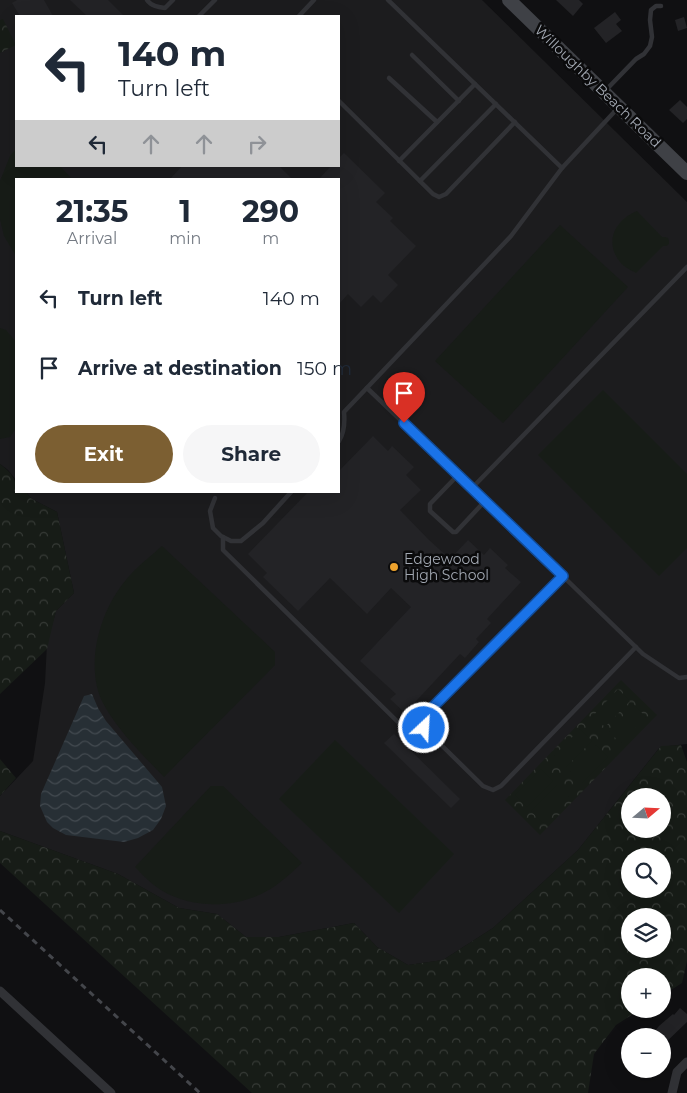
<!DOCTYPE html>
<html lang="en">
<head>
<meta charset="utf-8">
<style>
	body { margin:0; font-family:Montserrat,sans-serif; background:#f6f6f7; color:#1f2937; height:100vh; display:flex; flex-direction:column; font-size:19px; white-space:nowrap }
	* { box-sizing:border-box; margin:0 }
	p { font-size:16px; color:#747a83 }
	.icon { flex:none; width:28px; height:28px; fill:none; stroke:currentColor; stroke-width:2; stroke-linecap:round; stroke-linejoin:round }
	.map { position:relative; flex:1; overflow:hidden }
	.side { position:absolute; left:15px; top:178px; width:325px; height:315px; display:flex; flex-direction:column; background:#fff; border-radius:0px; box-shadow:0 5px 20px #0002 }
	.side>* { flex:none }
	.guide { position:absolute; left:15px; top:15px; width:325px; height:152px; border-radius:0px; box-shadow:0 5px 20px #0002; background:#fff; color:#1f2937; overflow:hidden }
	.needle { width:32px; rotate:71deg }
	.controls { position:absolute; left:621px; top:788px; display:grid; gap:10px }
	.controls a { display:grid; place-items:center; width:50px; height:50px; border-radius:50%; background:#fff; box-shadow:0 5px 20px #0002; font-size:25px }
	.pin { position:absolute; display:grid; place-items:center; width:42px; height:42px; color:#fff; margin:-51px -21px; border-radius:50% 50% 50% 0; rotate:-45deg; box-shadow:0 0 5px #0007 }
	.pin .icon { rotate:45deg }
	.me { position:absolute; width:55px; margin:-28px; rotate:25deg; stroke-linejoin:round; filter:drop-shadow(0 0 4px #0008) }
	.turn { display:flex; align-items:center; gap:18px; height:105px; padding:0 20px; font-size:22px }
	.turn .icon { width:65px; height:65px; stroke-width:2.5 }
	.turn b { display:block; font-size:35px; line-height:42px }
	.lanes { display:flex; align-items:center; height:48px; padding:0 20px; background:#0003; justify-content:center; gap:25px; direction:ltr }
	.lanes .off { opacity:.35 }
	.eta { display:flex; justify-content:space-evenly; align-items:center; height:85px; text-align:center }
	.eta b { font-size:30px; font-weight:700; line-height:35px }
	.action { display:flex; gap:10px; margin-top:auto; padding:10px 20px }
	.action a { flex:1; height:58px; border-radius:30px; background:#7c5f32; color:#fff; font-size:20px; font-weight:700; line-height:58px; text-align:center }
	.action a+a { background:#f6f6f7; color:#1f2937 }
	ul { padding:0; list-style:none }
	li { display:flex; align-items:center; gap:15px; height:70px; padding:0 20px }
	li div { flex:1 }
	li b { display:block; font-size:19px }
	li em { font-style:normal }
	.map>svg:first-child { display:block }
	.built { fill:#1c1c1e; fill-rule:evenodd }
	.forest { fill:url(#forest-crowns); fill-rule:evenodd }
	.garden { fill:#171c17 }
	.water { fill:url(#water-waves) }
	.building { fill:#232326 }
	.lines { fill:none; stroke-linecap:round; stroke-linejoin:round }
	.lane { stroke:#313236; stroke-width:4.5 }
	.street { stroke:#313236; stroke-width:9 }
	.secondary { stroke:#3f4146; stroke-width:14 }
	.rail { stroke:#44464b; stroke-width:3; stroke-dasharray:6 5; stroke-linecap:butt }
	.route-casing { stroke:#114b97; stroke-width:12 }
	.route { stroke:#1a73e8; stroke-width:9 }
	.poi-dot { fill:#eda22d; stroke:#0b0b0c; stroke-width:2 }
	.labels { text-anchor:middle; stroke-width:5; stroke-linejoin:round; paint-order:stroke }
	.street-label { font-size:14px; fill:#a2a8b2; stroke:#0b0b0c }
	.poi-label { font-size:14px; fill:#a2a8b2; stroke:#0b0b0c; text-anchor:start }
</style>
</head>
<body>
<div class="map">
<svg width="687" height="1093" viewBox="0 0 687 1093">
	<defs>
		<pattern id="forest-crowns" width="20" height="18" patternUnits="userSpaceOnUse" patternTransform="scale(1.25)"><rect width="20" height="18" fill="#171c17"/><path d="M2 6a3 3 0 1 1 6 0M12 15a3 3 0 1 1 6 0" fill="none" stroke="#363a36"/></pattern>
		<pattern id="water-waves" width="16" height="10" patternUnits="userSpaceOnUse" patternTransform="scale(1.25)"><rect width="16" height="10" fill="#272f35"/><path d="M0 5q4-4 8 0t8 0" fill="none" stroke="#434a50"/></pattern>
	</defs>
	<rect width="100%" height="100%" fill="#101012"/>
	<path class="built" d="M0,0H482L687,202V744L660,747L578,850L493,928L443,960L408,965L377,947L354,923L279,937H246L217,914L179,908L118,874L0,831V796L33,761L45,683L47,643L56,611L74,593L57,512L32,499L25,491H339V179H16V480L8,470L0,464ZM16,16H339V166H16Z"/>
	<g class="forest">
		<path d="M3,19L16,45L0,53V20Z"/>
		<path d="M0,464C11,473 16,477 16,491H25L32,499L57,512L74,593L56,611L47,649L0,694Z"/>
		<path d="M621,680L657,715L540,835L505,800Z"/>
		<path d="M681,745L687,762V961L682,983L663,995L662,976H630V1009H641L616,1025L594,1054L588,1093H252L0,863V831L118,874L179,908L217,914L246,937H279L354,923L377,947L408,965L443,960L493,928L578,850L661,746ZM662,796V829H630V796ZM662,856V889H630V856ZM662,916V949H630V916Z"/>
		<path d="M0,759L16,778L0,796Z"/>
	</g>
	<g class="garden">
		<path d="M16,149V166H60L72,179H16V256L4,236L0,219V181L10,156Z"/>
		<path d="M637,211L662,237H665L668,238L669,241V244L666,246H663L636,273C631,270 624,267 620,262C604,242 615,220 637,211Z"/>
		<path d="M560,225L628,287L503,423L435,361Z"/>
		<path d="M0,328L6,330L16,342V428L10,437L0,439Z"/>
		<path d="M603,390L687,474V548L659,576L538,455Z"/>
		<path d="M162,546L275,652V665L164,777C142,754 118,731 103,703C84,666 100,610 126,580C136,567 150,557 162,546Z"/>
		<path d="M618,689L630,701L605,727L593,716Z"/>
		<path d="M634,705L646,717L621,743L609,732Z"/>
		<path d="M580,729L592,741L566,767L554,756Z"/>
		<path d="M335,740L454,854L399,913L279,799Z"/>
		<path d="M596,745L608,757L582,783L570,772Z"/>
		<path d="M541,769L553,781L527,807L515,795Z"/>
		<path d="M557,785L569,796L543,823L531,811Z"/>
		<path d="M211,786H223L302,863C293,871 285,879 275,886C243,908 195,911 161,890C151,884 143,875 135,867Z"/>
	</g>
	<path class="water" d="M92,694L98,708L106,721L162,787L166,806L161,819L153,830L138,838L124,842L66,835L53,828L47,822L40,806L41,794L84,696Z"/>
	<g class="building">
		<path d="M17,0H44L53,16H20L12,3Z"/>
		<path d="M70,0H108L124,16H87Z"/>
		<path d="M556,0H579L583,4L573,16Z"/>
		<path d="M615,12L621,20L616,24L622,31L606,43L594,28Z"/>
		<path d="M684,17L687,28L678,31L675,20Z"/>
		<path d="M680,100L687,107V119L683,123L669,110Z"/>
		<path d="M344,153L385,193L376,202L393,218L390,221L416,246L388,275L398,285L381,303L373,295L361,307L348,294L339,304V179H319L331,166H339V158Z"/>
		<path d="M182,166H279L292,179H170Z"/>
		<path d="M373,436L388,451L392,446L414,467L406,475L421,490L400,510L428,539L450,559L468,540L484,555L490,548L508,565L505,568L521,582L487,619L491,623L476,639L479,642L465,658L460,654L405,713L390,699L396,694L360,661L411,607L391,588L367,614L330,578L298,611L263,577L267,573L248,554L309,491H339V471Z"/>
		<path d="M394,734L460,799L451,808L384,743Z"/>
		<path d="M680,1008L687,1014V1022L662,1046V1036H651L659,1026L673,1014L674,1015Z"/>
	</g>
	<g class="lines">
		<g class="lane">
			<path d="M147,0C151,6 158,7 165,8L173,0"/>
			<path d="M388,0L562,168"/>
			<path d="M199,16L215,0"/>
			<path d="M299,16L314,0"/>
			<path d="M412,55L459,101"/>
			<path d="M389,78L437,122"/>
			<path d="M605,91L636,59L644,54L650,46L652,37L650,20L651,10L656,6H661"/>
			<path d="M339,101L433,194L439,197L446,194L515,122"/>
			<path d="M399,161L475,84"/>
			<path d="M420,181L496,104"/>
			<path d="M367,388L472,488L643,654L679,678L687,677"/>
			<path d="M339,441C344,433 345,422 344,412L511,236L562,168L617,109"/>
			<path d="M458,475L430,504V511L453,532H456L485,501"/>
			<path d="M472,488L687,267"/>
			<path d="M215,498L210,511L213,528L221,536L231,541H241L263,523L292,491"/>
			<path d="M223,537V550L402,726L424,725"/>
			<path d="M563,577L425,715L424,728L483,786L493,790L501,786L636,647"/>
		</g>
		<g class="street">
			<path d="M0,991L111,1093"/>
			<path d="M672,1093L677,1072L687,1062"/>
		</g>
		<path class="secondary" d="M509,0L687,173"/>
		<path class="rail" d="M0,910L200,1093"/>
	</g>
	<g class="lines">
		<g class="route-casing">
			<path id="route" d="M404,423L563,576L425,715L424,728"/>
		</g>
		<use href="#route" class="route"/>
	</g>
	<circle class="poi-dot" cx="394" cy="567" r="5"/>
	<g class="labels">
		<g class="street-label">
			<text transform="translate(598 86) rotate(44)" y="5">Willoughby Beach Road</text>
		</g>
		<g class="poi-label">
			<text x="404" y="564">Edgewood<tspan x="404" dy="16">High School</tspan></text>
		</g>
	</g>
</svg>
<div class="controls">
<a><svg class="needle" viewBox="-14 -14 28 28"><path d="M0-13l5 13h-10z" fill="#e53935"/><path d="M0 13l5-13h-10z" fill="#747a83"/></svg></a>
<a><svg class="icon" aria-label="search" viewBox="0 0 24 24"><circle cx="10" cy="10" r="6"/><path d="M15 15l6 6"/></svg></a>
<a><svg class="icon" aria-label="layers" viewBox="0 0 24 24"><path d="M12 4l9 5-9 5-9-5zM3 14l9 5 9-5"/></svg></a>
<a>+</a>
<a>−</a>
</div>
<div class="pin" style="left:404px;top:423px;background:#d93025"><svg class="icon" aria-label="arrive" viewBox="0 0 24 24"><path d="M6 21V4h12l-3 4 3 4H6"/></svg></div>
<svg class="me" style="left:424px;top:728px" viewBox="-20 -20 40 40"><circle r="17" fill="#1a73e8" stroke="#fff" stroke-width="3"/><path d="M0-11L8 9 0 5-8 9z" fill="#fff"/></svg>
<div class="guide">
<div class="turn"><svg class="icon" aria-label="left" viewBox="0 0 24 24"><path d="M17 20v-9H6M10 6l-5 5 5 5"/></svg><div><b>140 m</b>Turn left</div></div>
<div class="lanes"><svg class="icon" aria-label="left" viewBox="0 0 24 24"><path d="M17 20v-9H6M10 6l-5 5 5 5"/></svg><svg class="icon off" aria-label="ahead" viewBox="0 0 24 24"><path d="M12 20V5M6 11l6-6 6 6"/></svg><svg class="icon off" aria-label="ahead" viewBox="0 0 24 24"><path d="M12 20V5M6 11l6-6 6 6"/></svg><svg class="icon off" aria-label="right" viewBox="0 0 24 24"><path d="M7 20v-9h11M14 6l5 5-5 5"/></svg></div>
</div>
<section class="side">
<div class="eta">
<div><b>21:35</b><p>Arrival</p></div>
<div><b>1</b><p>min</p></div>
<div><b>290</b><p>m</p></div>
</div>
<ul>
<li><svg class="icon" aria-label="left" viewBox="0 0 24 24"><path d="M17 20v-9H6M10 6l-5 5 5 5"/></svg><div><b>Turn left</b></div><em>140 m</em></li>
<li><svg class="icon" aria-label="arrive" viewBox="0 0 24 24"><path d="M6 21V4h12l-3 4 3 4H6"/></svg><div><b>Arrive at destination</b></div><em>150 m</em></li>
</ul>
<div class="action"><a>Exit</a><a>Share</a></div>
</section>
</div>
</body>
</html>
